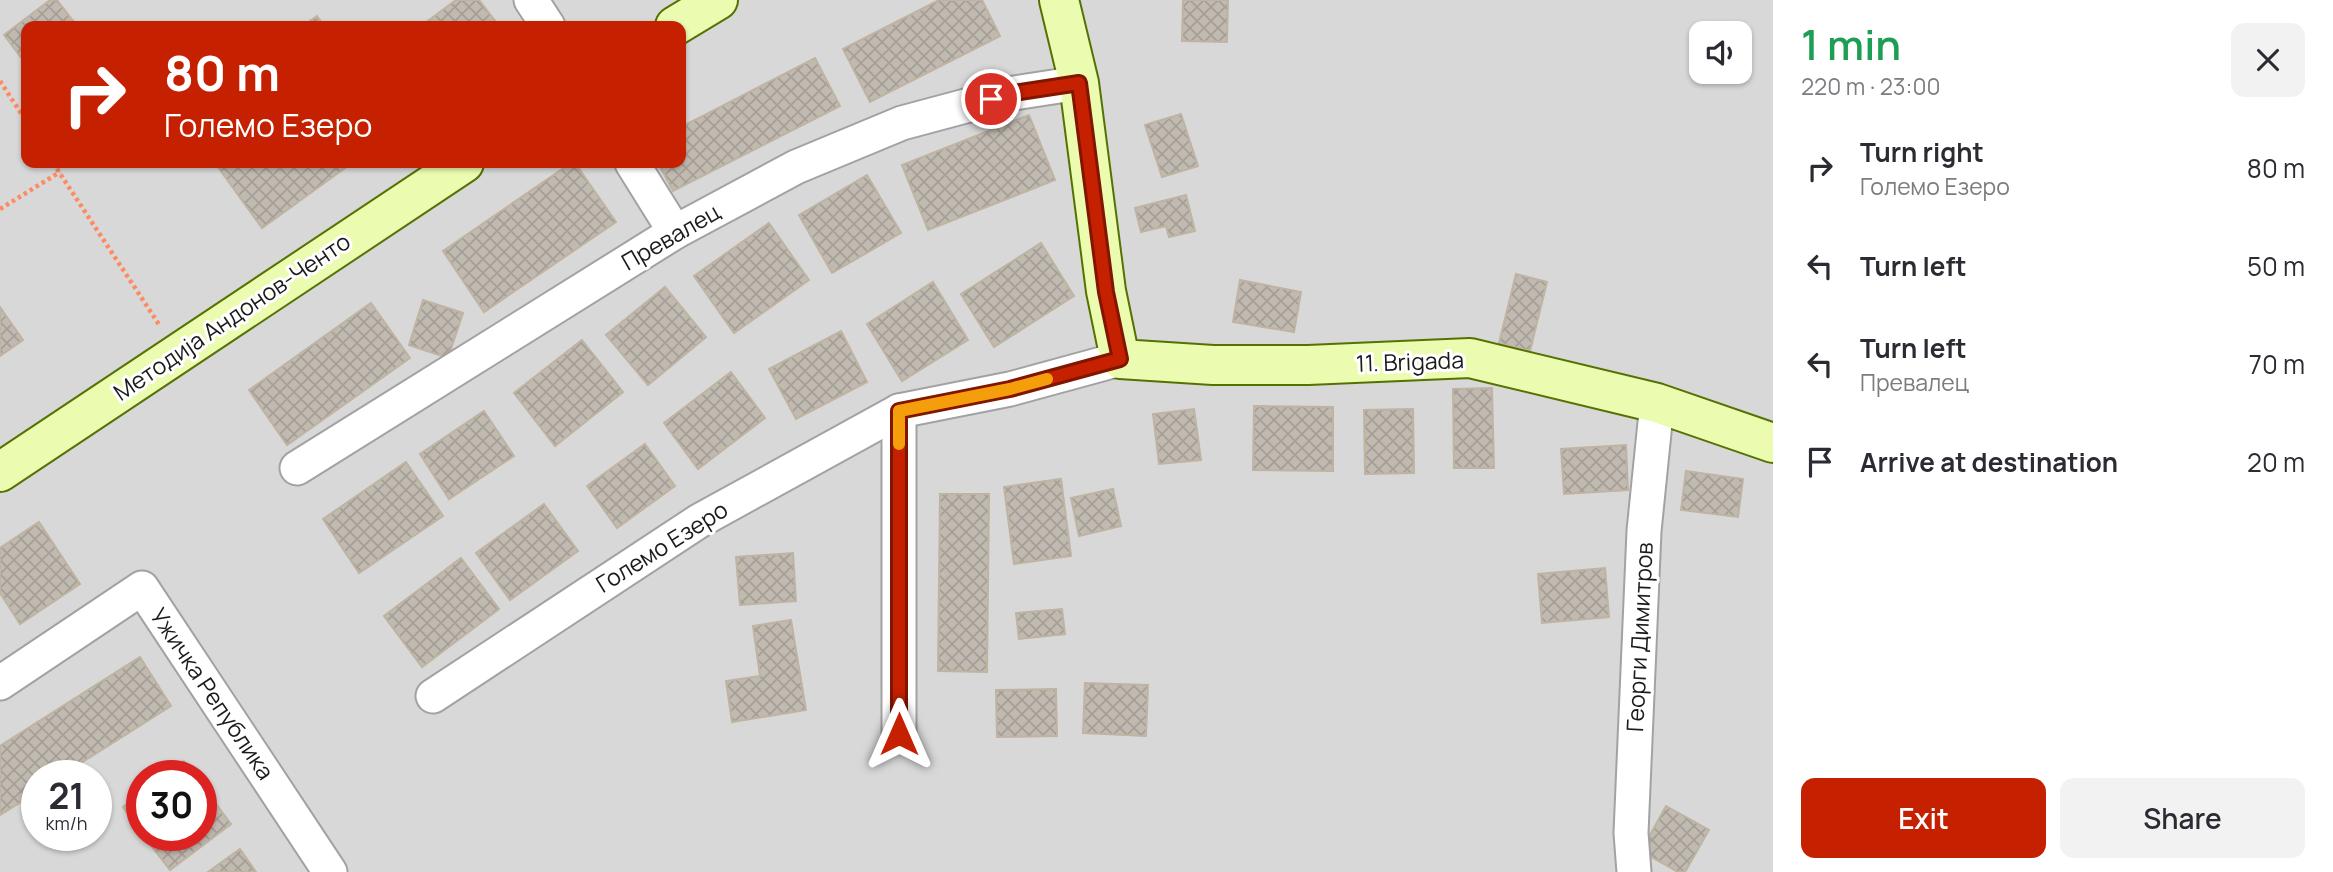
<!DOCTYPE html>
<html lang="en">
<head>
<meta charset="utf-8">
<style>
	body { margin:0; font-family:Manrope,sans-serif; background:#f2f2f3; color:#2b2b33; height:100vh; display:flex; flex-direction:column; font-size:26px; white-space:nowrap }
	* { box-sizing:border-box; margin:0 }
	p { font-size:23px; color:#7c7c81 }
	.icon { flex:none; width:38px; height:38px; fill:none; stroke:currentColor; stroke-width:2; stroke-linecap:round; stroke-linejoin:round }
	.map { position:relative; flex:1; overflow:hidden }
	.panel { display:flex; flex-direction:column; background:#fff; width:560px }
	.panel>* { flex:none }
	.banner { position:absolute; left:21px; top:21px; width:665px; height:147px; border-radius:14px; box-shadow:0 2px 5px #0004; background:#c52000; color:#fff; overflow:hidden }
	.fabs { position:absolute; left:1689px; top:21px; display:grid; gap:14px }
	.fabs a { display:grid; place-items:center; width:63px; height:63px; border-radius:14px; background:#fff; box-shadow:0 2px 5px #0004; font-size:35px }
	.speed { position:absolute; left:21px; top:760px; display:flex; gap:14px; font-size:35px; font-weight:700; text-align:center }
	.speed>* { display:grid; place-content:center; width:91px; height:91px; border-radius:50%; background:#fff; box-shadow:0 2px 5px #0004; line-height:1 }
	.speed small { font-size:18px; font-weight:400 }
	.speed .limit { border:10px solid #d22; background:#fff; color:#111 }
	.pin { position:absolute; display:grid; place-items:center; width:60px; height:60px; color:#fff; margin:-30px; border:4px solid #fff; border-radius:50%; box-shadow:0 2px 7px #0007 }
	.me { position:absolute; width:77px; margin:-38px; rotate:0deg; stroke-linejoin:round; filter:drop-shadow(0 0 5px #0008) }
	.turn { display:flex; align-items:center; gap:24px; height:147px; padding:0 28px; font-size:32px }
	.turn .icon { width:91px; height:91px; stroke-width:2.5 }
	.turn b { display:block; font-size:49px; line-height:60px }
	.round { display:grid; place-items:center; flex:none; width:74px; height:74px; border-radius:14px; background:#f2f2f3 }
	.head { display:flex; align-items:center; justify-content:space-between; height:119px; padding:0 28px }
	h1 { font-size:42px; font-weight:600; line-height:52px; color:#1e9e55 }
	.cta { display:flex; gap:14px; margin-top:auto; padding:14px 28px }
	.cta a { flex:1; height:80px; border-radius:14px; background:#c52000; color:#fff; font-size:28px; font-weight:600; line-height:80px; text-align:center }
	.cta a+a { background:#f2f2f3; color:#2b2b33 }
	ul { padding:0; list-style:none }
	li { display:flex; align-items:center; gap:21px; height:98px; padding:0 28px }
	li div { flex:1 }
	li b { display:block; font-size:26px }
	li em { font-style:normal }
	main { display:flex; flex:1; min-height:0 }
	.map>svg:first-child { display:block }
	.residential { fill:#d9d8d8; fill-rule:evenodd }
	.building { fill:url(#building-cross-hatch); stroke:#bfb3a2; stroke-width:2 }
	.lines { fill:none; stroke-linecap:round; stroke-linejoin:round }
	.street-casing { stroke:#a2a2a2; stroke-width:37 }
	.secondary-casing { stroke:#547202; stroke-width:42 }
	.path { stroke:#fd8a60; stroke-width:4.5; stroke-dasharray:3.5 3.5; stroke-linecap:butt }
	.street { stroke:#fff; stroke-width:33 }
	.secondary { stroke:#ebfbb0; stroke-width:38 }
	.route-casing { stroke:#801500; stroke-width:18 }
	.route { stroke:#c52000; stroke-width:12 }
	.slow { stroke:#f59e0b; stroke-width:12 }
	.labels { text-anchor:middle; stroke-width:6; stroke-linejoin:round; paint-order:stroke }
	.street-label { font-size:23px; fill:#1b1b1b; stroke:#fff }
</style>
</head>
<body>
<main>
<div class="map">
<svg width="1773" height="872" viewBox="0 0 1773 872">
	<defs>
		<pattern id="building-cross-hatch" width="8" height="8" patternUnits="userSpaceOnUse" patternTransform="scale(1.75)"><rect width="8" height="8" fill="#c1bab0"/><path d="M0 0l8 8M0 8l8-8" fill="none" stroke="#a59f97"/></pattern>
	</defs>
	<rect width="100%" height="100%" fill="#edebe0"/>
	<path class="residential" d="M0,0H1773V872H0ZM26,26H681V163H26ZM1701,33H1740V72H1701ZM37,775H96V835H37ZM142,775H201V835H142Z"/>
	<g class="building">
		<path d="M50,0H57L77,26H26V64L4,35Z"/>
		<path d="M456,0H479L499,26H421Z"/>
		<path d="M939,0H982L1000,36L870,102L843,49Z"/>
		<path d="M1183,0H1228L1227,42L1182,41Z"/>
		<path d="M317,16L324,26H303Z"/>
		<path d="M815,58L840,106L673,191L658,163H681V127Z"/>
		<path d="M1181,114L1198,166L1162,177L1145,125Z"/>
		<path d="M1029,115L1055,180L928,230L902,165Z"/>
		<path d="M215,163H352L262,228Z"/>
		<path d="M571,163H575L616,222L484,312L443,251Z"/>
		<path d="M867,175L901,233L832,273L799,215Z"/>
		<path d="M1186,195L1195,231L1169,237L1166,226L1141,232L1135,208Z"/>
		<path d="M769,223L809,280L734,333L694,276Z"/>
		<path d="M1041,243L1074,296L994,347L961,294Z"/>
		<path d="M1516,274L1547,282L1530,351L1499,343Z"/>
		<path d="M1240,280L1301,292L1294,332L1233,322Z"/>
		<path d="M933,282L968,340L902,381L867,324Z"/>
		<path d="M665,287L706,337L648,385L606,335Z"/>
		<path d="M423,300L463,313L448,358L409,345Z"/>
		<path d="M371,303L410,358L287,445L249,390Z"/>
		<path d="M0,307L23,340L0,356Z"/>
		<path d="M841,331L867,382L796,419L769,369Z"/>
		<path d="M582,340L623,392L555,446L514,393Z"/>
		<path d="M731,372L765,418L698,469L664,423Z"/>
		<path d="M1492,388L1494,468H1454L1453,389Z"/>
		<path d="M1254,406L1333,407V471L1253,470Z"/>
		<path d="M1194,409L1201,460L1159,464L1153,414Z"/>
		<path d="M1413,409L1414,473L1365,474L1364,410Z"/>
		<path d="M484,411L514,456L449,499L420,454Z"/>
		<path d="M645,444L675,486L617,528L587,486Z"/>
		<path d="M1626,445L1628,490L1564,494L1561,449Z"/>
		<path d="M406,462L443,516L359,573L323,519Z"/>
		<path d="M1686,471L1743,479L1738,517L1681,510Z"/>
		<path d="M1061,479L1071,556L1014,564L1004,487Z"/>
		<path d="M1113,489L1121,526L1079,536L1071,498Z"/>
		<path d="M940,494H989L987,672L938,671Z"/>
		<path d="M544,504L578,551L510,600L476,553Z"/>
		<path d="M39,522L80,584L20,624L0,593V548Z"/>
		<path d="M793,553L796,601L740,605L736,557Z"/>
		<path d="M461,558L499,609L422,667L384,616Z"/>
		<path d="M1605,568L1609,617L1542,623L1538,574Z"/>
		<path d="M1062,609L1065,634L1019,639L1016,613Z"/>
		<path d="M791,620L806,710L732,722L726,681L760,676L753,626Z"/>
		<path d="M140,657L171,706L62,775H37V792L0,815V746Z"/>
		<path d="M1085,683L1148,685L1146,736L1083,733Z"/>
		<path d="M1056,689L1057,736L997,737L996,690Z"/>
		<path d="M184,761L195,775H165Z"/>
		<path d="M201,784L231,824L170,870L143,835H201Z"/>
		<path d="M142,793V833L123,807Z"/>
		<path d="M1666,806L1709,830L1685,872H1678L1641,851Z"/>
		<path d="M240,849L256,872H208Z"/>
	</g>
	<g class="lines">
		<g class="street-casing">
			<g id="street">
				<path d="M531,0L548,26"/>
				<path d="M632,163L675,232"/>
				<path d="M297,468L675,232L796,167L902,123L1014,93L1079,83"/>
				<path d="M0,683L142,588L330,872"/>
				<path d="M433,696L699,521L899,411"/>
				<path d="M899,734V411L1010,389L1120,359"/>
				<path d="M1634,872L1631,833L1644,531L1657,403"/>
			</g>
		</g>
		<g class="secondary-casing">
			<g id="secondary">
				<path d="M1059,0L1079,83L1106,291L1120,359L1213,365H1308L1470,358L1657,403L1773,443"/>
				<path d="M675,26L718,0"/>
				<path d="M0,472L464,163"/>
			</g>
		</g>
		<g class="path">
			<path d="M0,81L26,121"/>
			<path d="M53,163L160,326"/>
			<path d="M0,209L60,172"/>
		</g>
		<use href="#street" class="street"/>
		<use href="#secondary" class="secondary"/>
	</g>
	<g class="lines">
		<g class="route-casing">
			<path id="route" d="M899,734V411L1010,389L1120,359L1106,292L1079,83L1014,93L991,99"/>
		</g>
		<use href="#route" class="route"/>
		<path class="slow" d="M899,444V411L1010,389L1047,379"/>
	</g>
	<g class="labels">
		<g class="street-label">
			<text transform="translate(671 237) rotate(-30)" y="8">Превалец</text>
			<text transform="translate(232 317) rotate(-34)" y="8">Методија Андонов-Ченто</text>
			<text transform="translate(1410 362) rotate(-2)" y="8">11. Brigada</text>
			<text transform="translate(662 547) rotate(-32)" y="8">Големо Езеро</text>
			<text transform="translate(1640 637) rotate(-87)" y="8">Георги Димитров</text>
			<text transform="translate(212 694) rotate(56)" y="8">Ужичка Република</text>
		</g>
	</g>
</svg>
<div class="fabs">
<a><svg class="icon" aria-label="sound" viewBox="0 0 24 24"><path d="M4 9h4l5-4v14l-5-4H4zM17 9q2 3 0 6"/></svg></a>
</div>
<div class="speed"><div>21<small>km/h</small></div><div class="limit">30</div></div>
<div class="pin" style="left:991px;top:99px;background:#d93025"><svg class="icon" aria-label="arrive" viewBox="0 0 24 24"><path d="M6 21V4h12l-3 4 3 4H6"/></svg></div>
<svg class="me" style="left:899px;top:734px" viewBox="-20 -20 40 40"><path d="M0-17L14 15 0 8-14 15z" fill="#c52000" stroke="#fff" stroke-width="4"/></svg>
<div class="banner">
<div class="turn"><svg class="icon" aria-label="right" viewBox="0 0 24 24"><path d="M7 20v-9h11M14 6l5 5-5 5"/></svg><div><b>80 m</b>Големо Езеро</div></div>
</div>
</div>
<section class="panel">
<div class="head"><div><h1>1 min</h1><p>220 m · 23:00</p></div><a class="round"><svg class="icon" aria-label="close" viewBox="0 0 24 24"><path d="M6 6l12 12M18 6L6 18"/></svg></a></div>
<ul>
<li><svg class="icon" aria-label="right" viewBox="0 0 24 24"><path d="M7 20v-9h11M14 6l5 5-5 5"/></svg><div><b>Turn right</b><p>Големо Езеро</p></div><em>80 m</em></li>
<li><svg class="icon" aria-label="left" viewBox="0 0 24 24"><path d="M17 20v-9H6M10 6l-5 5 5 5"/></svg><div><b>Turn left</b></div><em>50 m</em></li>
<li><svg class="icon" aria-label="left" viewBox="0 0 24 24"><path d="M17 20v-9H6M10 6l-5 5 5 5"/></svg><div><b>Turn left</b><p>Превалец</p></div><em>70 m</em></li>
<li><svg class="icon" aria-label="arrive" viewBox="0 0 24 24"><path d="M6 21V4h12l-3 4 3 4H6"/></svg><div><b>Arrive at destination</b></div><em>20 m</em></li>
</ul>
<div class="cta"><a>Exit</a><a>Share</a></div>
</section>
</main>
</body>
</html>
